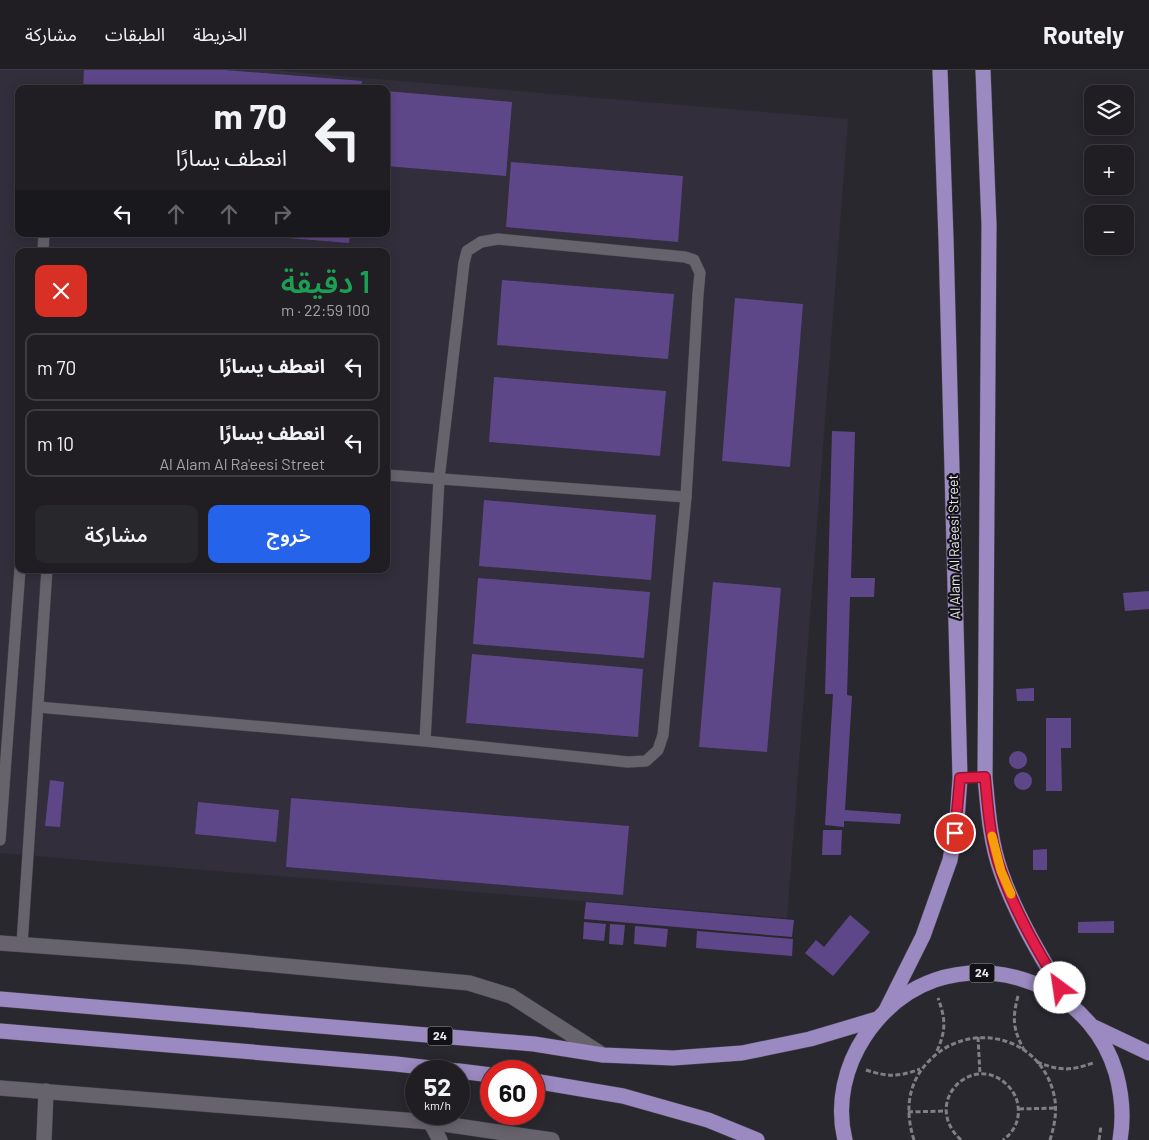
<!DOCTYPE html>
<html lang="ar">
<head>
<meta charset="utf-8">
<style>
	body { margin:0; font-family:Barlow,"Noto Sans Arabic",sans-serif; background:#28272b; color:#f1f3f6; direction:rtl; height:100vh; display:flex; flex-direction:column; font-size:19px; white-space:nowrap }
	* { box-sizing:border-box; margin:0 }
	p { font-size:16px; color:#a2a2a6 }
	.icon { flex:none; width:28px; height:28px; fill:none; stroke:currentColor; stroke-width:2; stroke-linecap:round; stroke-linejoin:round }
	.map { position:relative; flex:1; overflow:hidden; direction:ltr }
	.details { position:absolute; left:15px; top:178px; width:375px; height:325px; display:flex; flex-direction:column; background:#201e23; border-radius:10px; box-shadow:0 2px 12px #0003,0 0 0 1px #3d3c41; direction:rtl }
	.details>* { flex:none }
	.banner { position:absolute; left:15px; top:15px; width:375px; height:152px; border-radius:10px; box-shadow:0 2px 12px #0003,0 0 0 1px #3d3c41; direction:rtl; background:#201e23; color:#f1f3f6; overflow:hidden }
	.tools { position:absolute; left:1084px; top:15px; display:grid; gap:10px }
	.tools a { display:grid; place-items:center; width:50px; height:50px; border-radius:10px; background:#201e23; box-shadow:0 2px 12px #0003,0 0 0 1px #3d3c41; font-size:25px }
	.speed { position:absolute; left:405px; top:990px; display:flex; gap:10px; font-size:25px; font-weight:700; text-align:center }
	.speed>* { display:grid; place-content:center; width:65px; height:65px; border-radius:50%; background:#201e23; box-shadow:0 2px 12px #0003,0 0 0 1px #3d3c41; line-height:1 }
	.speed small { font-size:12px; font-weight:400 }
	.speed .limit { border:8px solid #d22; background:#fff; color:#111 }
	.pin { position:absolute; display:grid; place-items:center; width:42px; height:42px; color:#fff; margin:-21px; border:2px solid #fff; border-radius:50%; box-shadow:0 1px 5px #0007 }
	.me { position:absolute; width:55px; margin:-28px; rotate:329deg; stroke-linejoin:round; filter:drop-shadow(0 0 4px #0008) }
	.turn { display:flex; align-items:center; gap:18px; height:105px; padding:0 20px; font-size:22px }
	.turn .icon { width:65px; height:65px; stroke-width:2.5 }
	.turn b { display:block; font-size:35px; line-height:42px }
	.lanes { display:flex; align-items:center; height:48px; padding:0 20px; background:#0003; justify-content:center; gap:25px; direction:ltr }
	.lanes .off { opacity:.35 }
	.round { display:grid; place-items:center; flex:none; width:52px; height:52px; border-radius:10px; background:#28272b }
	.overview { display:flex; align-items:center; justify-content:space-between; height:85px; padding:0 20px }
	h1 { font-size:30px; font-weight:600; line-height:38px; color:#1e9e55 }
	.cta { display:flex; gap:10px; margin-top:auto; padding:10px 20px }
	.cta a { flex:1; height:58px; border-radius:10px; background:#2563eb; color:#fff; font-size:20px; font-weight:600; line-height:58px; text-align:center }
	.cta a+a { background:#28272b; color:#f1f3f6 }
	ul { padding:0; list-style:none }
	li { display:flex; align-items:center; gap:15px; height:68px; margin:0 10px 8px; padding:0 10px; border:2px solid #3d3c41; border-radius:10px }
	li div { flex:1 }
	li b { display:block; font-size:19px }
	li em { font-style:normal }
	header { display:flex; align-items:center; gap:30px; box-sizing:border-box; height:70px; padding:0 25px; background:#201e23; border-bottom:1px solid #3d3c41 }
	header strong { font-size:24px }
	nav { display:flex; gap:28px; margin-inline-start:auto; font-size:18px }
	.map>svg:first-child { display:block }
	.built { fill:#322e3b; fill-rule:evenodd }
	.building { fill:#5e4789 }
	.lines { fill:none; stroke-linecap:round; stroke-linejoin:round }
	.lane-casing { stroke:#47454b; stroke-width:12 }
	.street-casing { stroke:#47454b; stroke-width:16 }
	.primary-casing { stroke:#47454b; stroke-width:16 }
	.path { stroke:#807f85; stroke-width:3; stroke-dasharray:5 2.5; stroke-linecap:butt }
	.lane { stroke:#66636c; stroke-width:11 }
	.street { stroke:#66636c; stroke-width:15 }
	.primary { stroke:#9b89c1; stroke-width:15 }
	.route-casing { stroke:#92132f; stroke-width:12 }
	.route { stroke:#e11d48; stroke-width:9 }
	.slow { stroke:#f59e0b; stroke-width:9 }
	.labels { text-anchor:middle; stroke-width:4.5; stroke-linejoin:round; paint-order:stroke }
	.shield { fill:#121115; stroke:#a9a8ad; stroke-width:1 }
	.shield-label { font-size:12px; font-weight:bold; fill:#eae9ee }
	.street-label { font-size:14px; fill:#eae9ee; stroke:#121115 }
</style>
</head>
<body>
<header>
<strong>Routely</strong>
<nav><a>الخريطة</a><a>الطبقات</a><a>مشاركة</a></nav>
</header>
<div class="map">
<svg width="1149" height="1070" viewBox="0 0 1149 1070">
	<rect width="100%" height="100%" fill="#2a282f"/>
	<path class="built" d="M0,0H271L848,49L787,848L0,783ZM19,19H386V164H19ZM19,181H386V499H19Z"/>
	<g class="building">
		<path d="M84,0H225L362,11L361,19H83Z"/>
		<path d="M386,21L512,32L506,106L386,96Z"/>
		<path d="M511,92L683,106L678,172L506,157Z"/>
		<path d="M251,164H350L349,173L251,165Z"/>
		<path d="M502,210L674,224L668,289L497,275Z"/>
		<path d="M735,228L803,234L790,397L722,391Z"/>
		<path d="M494,307L666,321L660,386L489,372Z"/>
		<path d="M832,361L855,362L851,508H875L874,527H850L847,625L852,626L845,740L901,744L900,754L844,751V757L825,755L833,624H825Z"/>
		<path d="M484,430L656,445L651,510L479,496Z"/>
		<path d="M478,508L650,522L644,588L473,574Z"/>
		<path d="M713,512L781,518L767,682L699,677Z"/>
		<path d="M1149,521V539L1125,541L1123,523Z"/>
		<path d="M472,584L643,599L638,667L466,653Z"/>
		<path d="M1034,618V631H1017L1016,619Z"/>
		<path d="M1046,648H1071V678H1061L1062,721H1046Z"/>
		<circle cx="1018" cy="690" r="9"/>
		<circle cx="1023" cy="711" r="9"/>
		<path d="M50,710L64,712L60,757L45,756Z"/>
		<path d="M291,728L629,756L623,825L286,797Z"/>
		<path d="M198,732L279,740L276,772L195,764Z"/>
		<path d="M823,760H842L841,785H822Z"/>
		<path d="M1047,779V800H1033V780Z"/>
		<path d="M586,832L794,850L792,867L584,849Z"/>
		<path d="M850,845L870,862L833,906L805,883L816,870L824,877Z"/>
		<path d="M1114,851V863H1078V852Z"/>
		<path d="M584,852L606,854L604,871L583,869Z"/>
		<path d="M610,854L625,855L623,875L609,874Z"/>
		<path d="M635,856L668,859L666,877L634,874Z"/>
		<path d="M697,861L793,869L792,886L696,878Z"/>
	</g>
	<g class="lines">
		<g class="lane-casing">
			<g id="lane">
				<path d="M43,181L44,164"/>
				<path d="M386,405L686,427"/>
				<path d="M38,637L425,671L439,409L464,193L467,181L481,172L498,169L685,187L694,190L700,203L698,224L686,427L663,665L658,680L646,691L628,692L425,671"/>
				<path d="M0,770L20,499"/>
				<path d="M22,874L47,499"/>
			</g>
		</g>
		<g class="street-casing">
			<g id="street">
				<path d="M0,873L190,887L469,913L511,926L603,985"/>
				<path d="M0,1018L430,1052L552,1070"/>
				<path d="M428,1048L440,1070"/>
				<path d="M44,1070L46,1021"/>
			</g>
		</g>
		<g class="primary-casing">
			<g id="primary">
				<path d="M983,0L989,155L985,707C988,739 990,771 1001,802C1017,848 1043,890 1068,932"/>
				<path d="M0,929L534,974L603,985L673,988L742,983L810,969L877,949"/>
				<path d="M886,940L923,866L950,790L957,750L960,708L946,169L940,0"/>
				<path d="M1094,957L1149,983"/>
				<path d="M0,961L396,994L457,1001"/>
				<path d="M459,1001L491,1005"/>
				<path d="M534,1011L623,1026L708,1050L757,1070"/>
				<path d="M845,1070C836,1034 845,996 865,966C882,941 906,920 935,910C1010,885 1094,927 1116,1003C1122,1025 1124,1047 1120,1070"/>
			</g>
		</g>
		<g class="path">
			<path d="M1018,926C1012,949 1013,959 1024,980"/>
			<path d="M978,967L980,1004"/>
			<path d="M937,981C946,960 946,950 938,928"/>
			<path d="M1037,992C1060,1001 1070,1001 1093,993"/>
			<path d="M866,1000C888,1007 899,1007 920,999"/>
			<path d="M1019,1039L1056,1038"/>
			<path d="M908,1042L945,1041"/>
			<path d="M914,1070C905,1042 907,1014 928,992C967,950 1037,964 1053,1021C1058,1038 1055,1054 1050,1070"/>
			<path d="M961,1070C921,1033 971,983 1005,1013C1012,1019 1017,1027 1018,1036C1020,1050 1014,1062 1003,1070"/>
			<path d="M1099,1070L1101,1056"/>
		</g>
		<use href="#lane" class="lane"/>
		<use href="#street" class="street"/>
		<use href="#primary" class="primary"/>
	</g>
	<g class="lines">
		<g class="route-casing">
			<path id="route" d="M955,763L960,708L985,707C988,739 990,771 1001,801C1015,842 1038,881 1060,918"/>
		</g>
		<use href="#route" class="route"/>
		<path class="slow" d="M992,766L1001,801L1011,824"/>
	</g>
	<g class="labels">
		<g class="shield">
			<rect x="969.5" y="893.5" width="25" height="19" rx="4"/>
			<rect x="427.5" y="956.5" width="25" height="19" rx="4"/>
		</g>
		<g class="shield-label">
			<text x="982" y="907">24</text>
			<text x="440" y="970">24</text>
		</g>
		<g class="street-label">
			<text transform="translate(954 477) rotate(-91)" y="5">Al Alam Al Ra'eesi Street</text>
		</g>
	</g>
</svg>
<div class="tools">
<a><svg class="icon" aria-label="layers" viewBox="0 0 24 24"><path d="M12 4l9 5-9 5-9-5zM3 14l9 5 9-5"/></svg></a>
<a>+</a>
<a>−</a>
</div>
<div class="speed"><div>52<small>km/h</small></div><div class="limit">60</div></div>
<div class="pin" style="left:955px;top:763px;background:#d93025"><svg class="icon" aria-label="arrive" viewBox="0 0 24 24"><path d="M6 21V4h12l-3 4 3 4H6"/></svg></div>
<svg class="me" style="left:1060px;top:918px" viewBox="-20 -20 40 40"><circle r="19" fill="#fff"/><path d="M0-13L10 11 0 6-10 11z" fill="#e11d48"/></svg>
<div class="banner">
<div class="turn"><svg class="icon" aria-label="left" viewBox="0 0 24 24"><path d="M17 20v-9H6M10 6l-5 5 5 5"/></svg><div><b>70 m</b>انعطف يسارًا</div></div>
<div class="lanes"><svg class="icon" aria-label="left" viewBox="0 0 24 24"><path d="M17 20v-9H6M10 6l-5 5 5 5"/></svg><svg class="icon off" aria-label="ahead" viewBox="0 0 24 24"><path d="M12 20V5M6 11l6-6 6 6"/></svg><svg class="icon off" aria-label="ahead" viewBox="0 0 24 24"><path d="M12 20V5M6 11l6-6 6 6"/></svg><svg class="icon off" aria-label="right" viewBox="0 0 24 24"><path d="M7 20v-9h11M14 6l5 5-5 5"/></svg></div>
</div>
<section class="details">
<div class="overview"><div><h1>1 دقيقة</h1><p>100 m · 22:59</p></div><a class="round" style="background:#d93025;color:#fff"><svg class="icon" aria-label="close" viewBox="0 0 24 24"><path d="M6 6l12 12M18 6L6 18"/></svg></a></div>
<ul>
<li><svg class="icon" aria-label="left" viewBox="0 0 24 24"><path d="M17 20v-9H6M10 6l-5 5 5 5"/></svg><div><b>انعطف يسارًا</b></div><em>70 m</em></li>
<li><svg class="icon" aria-label="left" viewBox="0 0 24 24"><path d="M17 20v-9H6M10 6l-5 5 5 5"/></svg><div><b>انعطف يسارًا</b><p>Al Alam Al Ra'eesi Street</p></div><em>10 m</em></li>
</ul>
<div class="cta"><a>خروج</a><a>مشاركة</a></div>
</section>
</div>
</body>
</html>
